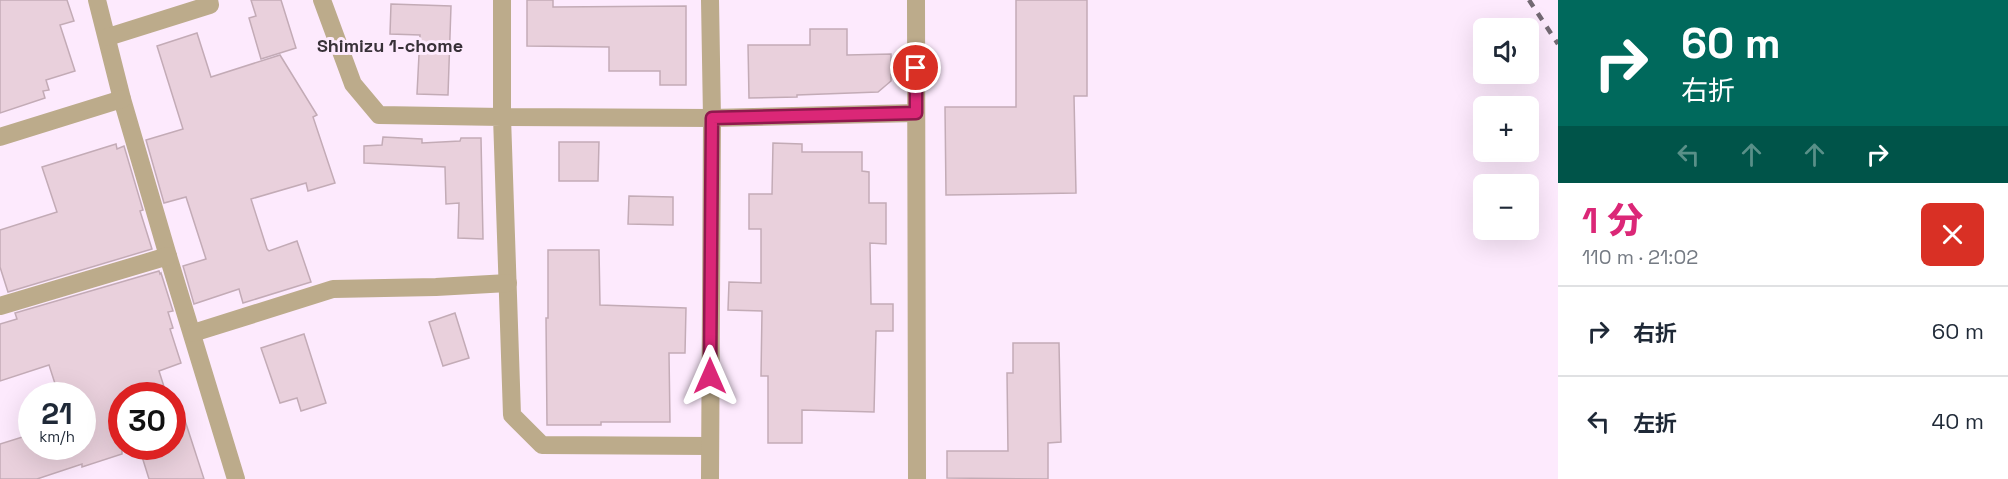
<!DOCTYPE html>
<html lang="ja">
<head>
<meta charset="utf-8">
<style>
	body { margin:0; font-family:"Space Grotesk","Noto Sans JP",sans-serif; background:#f2f2f3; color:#1f2937; height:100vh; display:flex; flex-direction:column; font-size:22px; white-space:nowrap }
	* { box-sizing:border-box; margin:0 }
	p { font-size:20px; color:#747a83 }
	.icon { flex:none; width:33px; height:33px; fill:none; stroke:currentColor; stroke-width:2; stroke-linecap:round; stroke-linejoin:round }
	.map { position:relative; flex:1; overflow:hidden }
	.details { display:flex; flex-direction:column; background:#fff; width:450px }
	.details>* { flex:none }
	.hud { background:#00695c; color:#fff; overflow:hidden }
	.fabs { position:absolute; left:1473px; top:18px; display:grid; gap:12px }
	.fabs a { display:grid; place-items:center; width:66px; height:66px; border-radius:9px; background:#fff; box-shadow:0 6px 24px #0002; font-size:30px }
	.speed { position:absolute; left:18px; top:382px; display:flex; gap:12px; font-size:30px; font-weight:700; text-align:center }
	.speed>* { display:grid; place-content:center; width:78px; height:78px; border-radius:50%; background:#fff; box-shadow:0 6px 24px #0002; line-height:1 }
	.speed small { font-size:15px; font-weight:400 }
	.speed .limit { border:9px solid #d22; background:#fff; color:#111 }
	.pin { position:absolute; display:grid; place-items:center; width:51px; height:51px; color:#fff; margin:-26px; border:3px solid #fff; border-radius:50%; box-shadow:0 2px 6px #0007 }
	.me { position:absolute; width:66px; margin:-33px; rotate:0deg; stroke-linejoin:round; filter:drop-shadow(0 0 4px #0008) }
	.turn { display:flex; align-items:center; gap:21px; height:126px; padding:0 24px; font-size:27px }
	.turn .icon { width:78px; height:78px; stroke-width:2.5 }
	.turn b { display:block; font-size:42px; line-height:51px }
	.lanes { display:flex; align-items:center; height:57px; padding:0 24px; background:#0003; justify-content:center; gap:30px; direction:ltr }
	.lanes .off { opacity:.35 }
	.round { display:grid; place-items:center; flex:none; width:63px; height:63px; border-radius:9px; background:#f2f2f3 }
	.headline { display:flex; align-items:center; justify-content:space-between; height:102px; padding:0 24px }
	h1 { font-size:36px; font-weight:800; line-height:45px; color:#db2777 }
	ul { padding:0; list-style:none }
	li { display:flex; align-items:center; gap:18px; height:90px; padding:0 24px; border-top:2px solid #e0e1e3 }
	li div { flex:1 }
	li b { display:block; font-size:22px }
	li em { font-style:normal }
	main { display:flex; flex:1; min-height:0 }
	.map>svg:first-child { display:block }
	.building { fill:#e9d0dc; stroke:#c3abb6; stroke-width:1.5 }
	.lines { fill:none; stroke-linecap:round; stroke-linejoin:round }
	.minor { stroke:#bcab8b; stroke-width:18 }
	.rail { stroke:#736973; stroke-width:4.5; stroke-dasharray:8 8; stroke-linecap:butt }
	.route-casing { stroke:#8e194d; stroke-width:15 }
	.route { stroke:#db2777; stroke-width:10 }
	.labels { text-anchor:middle; stroke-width:6; stroke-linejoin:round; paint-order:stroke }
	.neighbourhood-label { font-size:18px; font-weight:bold; fill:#383138; stroke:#fdeafd }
</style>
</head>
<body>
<main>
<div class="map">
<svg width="1558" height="479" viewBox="0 0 1558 479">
	<rect width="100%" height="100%" fill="#fdeafd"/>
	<g class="building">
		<path d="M0,0H67L74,21L60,25L75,71L46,80L49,90L43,91L45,98L0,113Z"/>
		<path d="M251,0H281L296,48L261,59L249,18L256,16Z"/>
		<path d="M527,0H553V7L686,6V85H660V71H609V47L527,46Z"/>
		<path d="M1016,0H1087V96H1074L1076,193L946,195L945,107H1016Z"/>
		<path d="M391,4L451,6L448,95L417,94L420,35L390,34Z"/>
		<path d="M810,29H847V55L891,54V81L878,92L797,95V97L749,98L748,45H810Z"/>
		<path d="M197,33L211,77L280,55L317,115L313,117L335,183L308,191L306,183L251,199L267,249L269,251L297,241L311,282L243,303L239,289L194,304L183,266L206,259L186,197L164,203L146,140L183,129L157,46Z"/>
		<path d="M383,137L422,139V143L460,141L461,138H481L483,239L458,238L459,203L446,204L445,167L364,163V146L382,145Z"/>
		<path d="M559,142H599L598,181H559Z"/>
		<path d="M773,143L802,144V152H862V171L869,172V203H886V244L870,243L871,304H893V331H876L874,412L802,410V443H768V376H761L762,311L728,310L729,282L761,283V229H749V194H772Z"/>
		<path d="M116,144L117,149L124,146L143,210L140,211L152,249L8,292L0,267V230L57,212L42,167Z"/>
		<path d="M629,196L673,197V225L628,224Z"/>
		<path d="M548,250H599L600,305L686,308L685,353H669L670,422H601V425H547L546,318H548Z"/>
		<path d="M159,271L160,274L161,273L173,311L168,312L173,328L170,329L181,363L159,371L167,396H122V454L82,467V464L37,479H0V444L32,434V447H82V396H59L49,365L0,381V324L17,319L15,313Z"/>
		<path d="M455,313L469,358L443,366L429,322Z"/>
		<path d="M304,334L326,403L301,411L297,398L280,403L261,348Z"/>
		<path d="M1013,343H1059L1061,442L1048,443V479L947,478V451H1008L1007,373H1013Z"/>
		<path d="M172,399H178L204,479H149L139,447H172Z"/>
	</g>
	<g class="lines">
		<g class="minor">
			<path d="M97,0L122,99L168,256L236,479"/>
			<path d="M322,0L353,84L379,115L502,117L512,415L542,445L709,446"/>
			<path d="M502,0V117L712,118L916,113"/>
			<path d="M916,0L917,479"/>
			<path d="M108,37L210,5L209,0"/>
			<path d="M0,137L122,99"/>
			<path d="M0,306L168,256"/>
			<path d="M193,333L333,289L436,287L508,283"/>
			<path d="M710,479L712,118L710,0"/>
		</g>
		<path class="rail" d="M1529,0L1558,44"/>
	</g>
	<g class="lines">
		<g class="route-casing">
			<path id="route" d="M710,376L712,118L916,113V68"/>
		</g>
		<use href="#route" class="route"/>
	</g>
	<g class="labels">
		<g class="neighbourhood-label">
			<text x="390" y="52">Shimizu 1-chome</text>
		</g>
	</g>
</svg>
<div class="fabs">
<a><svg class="icon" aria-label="sound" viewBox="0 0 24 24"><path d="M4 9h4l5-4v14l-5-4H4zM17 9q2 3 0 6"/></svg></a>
<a>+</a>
<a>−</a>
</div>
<div class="speed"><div>21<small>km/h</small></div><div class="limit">30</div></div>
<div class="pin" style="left:916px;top:68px;background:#d93025"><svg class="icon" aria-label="arrive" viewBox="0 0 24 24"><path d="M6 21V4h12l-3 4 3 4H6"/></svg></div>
<svg class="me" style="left:710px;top:376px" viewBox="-20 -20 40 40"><path d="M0-17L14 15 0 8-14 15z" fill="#db2777" stroke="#fff" stroke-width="4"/></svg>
</div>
<section class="details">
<div class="hud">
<div class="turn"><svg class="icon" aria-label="right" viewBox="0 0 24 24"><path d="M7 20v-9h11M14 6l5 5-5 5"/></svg><div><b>60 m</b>右折</div></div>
<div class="lanes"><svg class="icon off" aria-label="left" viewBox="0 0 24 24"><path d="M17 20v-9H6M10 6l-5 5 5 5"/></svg><svg class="icon off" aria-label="ahead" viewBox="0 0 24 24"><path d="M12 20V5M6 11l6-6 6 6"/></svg><svg class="icon off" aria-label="ahead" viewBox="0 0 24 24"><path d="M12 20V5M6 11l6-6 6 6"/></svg><svg class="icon" aria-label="right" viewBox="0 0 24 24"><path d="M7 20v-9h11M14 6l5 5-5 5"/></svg></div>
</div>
<div class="headline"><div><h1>1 分</h1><p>110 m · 21:02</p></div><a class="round" style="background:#d93025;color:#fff"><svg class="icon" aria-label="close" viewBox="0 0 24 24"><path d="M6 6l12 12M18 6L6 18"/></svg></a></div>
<ul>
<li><svg class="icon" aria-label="right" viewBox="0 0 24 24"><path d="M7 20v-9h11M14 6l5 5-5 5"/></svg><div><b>右折</b></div><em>60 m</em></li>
<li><svg class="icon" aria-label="left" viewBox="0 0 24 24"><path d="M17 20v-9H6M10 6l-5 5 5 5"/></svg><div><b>左折</b></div><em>40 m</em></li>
</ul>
</section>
</main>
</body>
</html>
